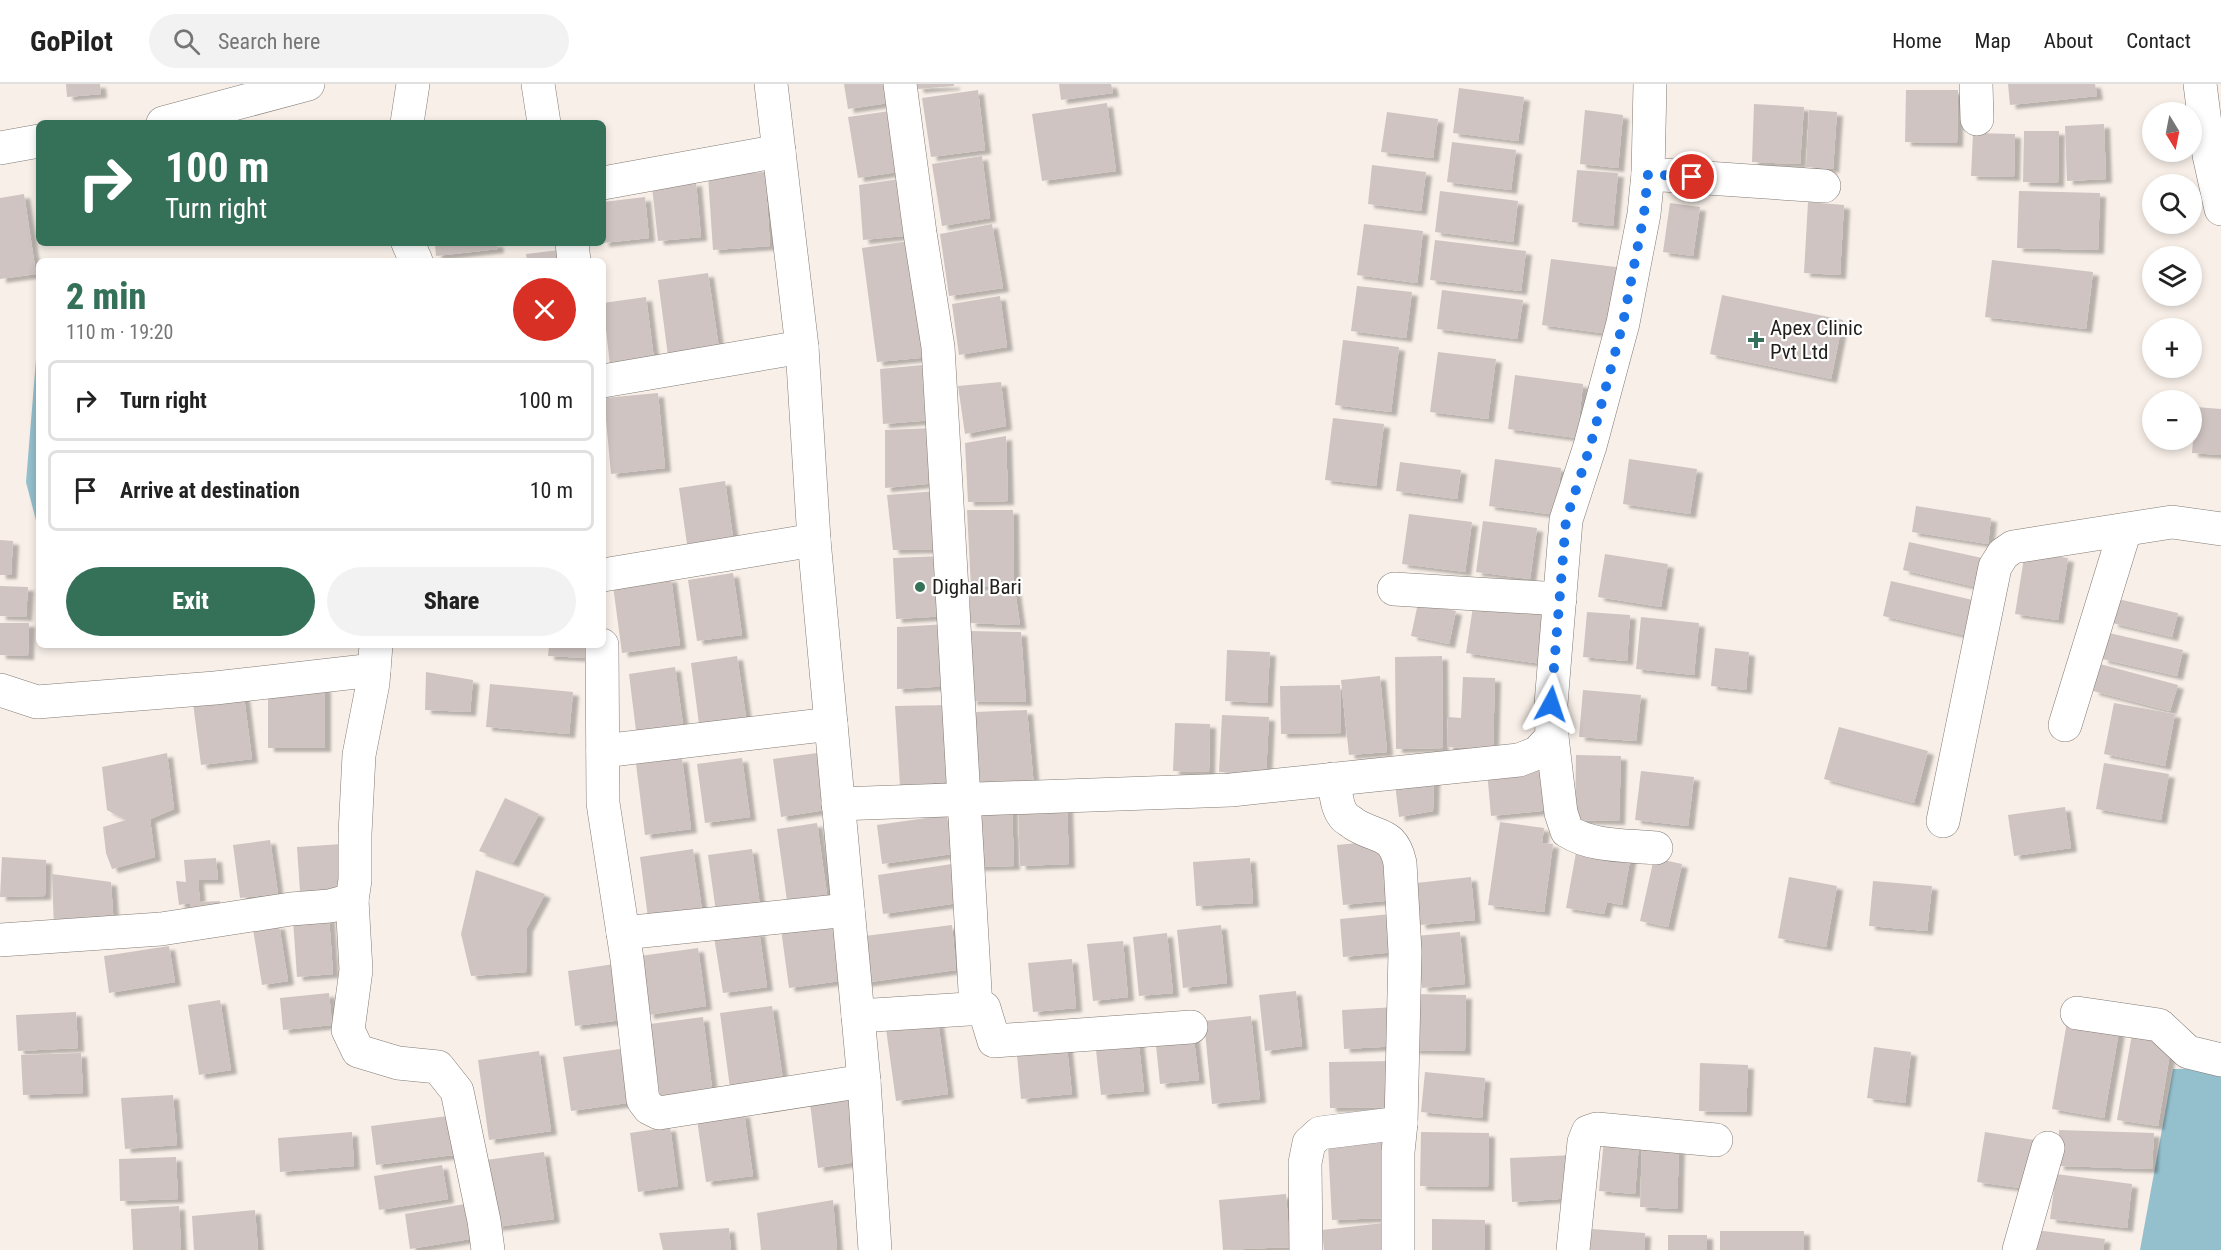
<!DOCTYPE html>
<html lang="en">
<head>
<meta charset="utf-8">
<style>
	body { margin:0; font-family:"Roboto Condensed",sans-serif; background:#f2f2f2; color:#222; height:100vh; display:flex; flex-direction:column; font-size:22px; white-space:nowrap }
	* { box-sizing:border-box; margin:0 }
	p { font-size:20px; color:#767676 }
	.icon { flex:none; width:33px; height:33px; fill:none; stroke:currentColor; stroke-width:2; stroke-linecap:round; stroke-linejoin:round }
	.map { position:relative; flex:1; overflow:hidden }
	.details { position:absolute; left:36px; top:174px; width:570px; height:390px; display:flex; flex-direction:column; background:#fff; border-radius:9px; box-shadow:0 3px 9px #0003 }
	.details>* { flex:none }
	.top-card { position:absolute; left:36px; top:36px; width:570px; height:126px; border-radius:9px; box-shadow:0 3px 9px #0003; background:#357059; color:#fff; overflow:hidden }
	.needle { width:39px; rotate:170deg }
	.tools { position:absolute; left:2142px; top:18px; display:grid; gap:12px }
	.tools a { display:grid; place-items:center; width:60px; height:60px; border-radius:50%; background:#fff; box-shadow:0 3px 9px #0003; font-size:30px }
	.pin { position:absolute; display:grid; place-items:center; width:51px; height:51px; color:#fff; margin:-26px; border:3px solid #fff; border-radius:50%; box-shadow:0 2px 6px #0007 }
	.me { position:absolute; width:66px; margin:-33px; rotate:5deg; stroke-linejoin:round; filter:drop-shadow(0 0 4px #0008) }
	.turn { display:flex; align-items:center; gap:21px; height:126px; padding:0 30px; font-size:27px }
	.turn .icon { width:78px; height:78px; stroke-width:2.5 }
	.turn b { display:block; font-size:42px; line-height:51px }
	.round { display:grid; place-items:center; flex:none; width:63px; height:63px; border-radius:32px; background:#f2f2f2 }
	.head { display:flex; align-items:center; justify-content:space-between; height:102px; padding:0 30px }
	h1 { font-size:36px; font-weight:800; line-height:45px; color:#357059 }
	.button { display:flex; gap:12px; margin-top:auto; padding:12px 30px }
	.button a { flex:1; height:69px; border-radius:36px; background:#357059; color:#fff; font-size:24px; font-weight:800; line-height:69px; text-align:center }
	.button a+a { background:#f2f2f2; color:#222 }
	ul { padding:0; list-style:none }
	li { display:flex; align-items:center; gap:18px; height:81px; margin:0 12px 9px; padding:0 18px; border:3px solid #e0e0e0; border-radius:9px }
	li div { flex:1 }
	li b { display:block; font-size:22px }
	li em { font-style:normal }
	header { display:flex; align-items:center; gap:36px; box-sizing:border-box; height:84px; padding:0 30px; background:#fff; border-bottom:2px solid #e0e0e0 }
	header strong { font-size:28px }
	nav { display:flex; gap:33px; margin-inline-start:auto; font-size:21px }
	.search { width:420px; height:54px; background:#f2f2f2; display:flex; align-items:center; gap:15px; box-sizing:border-box; padding:0 21px; border-radius:33px; color:#767676; font-size:22px }
	.map>svg:first-child { display:block }
	.water { fill:#94bfcd }
	.building { fill:#cfc4c1; filter:url(#shadow) }
	.lines { fill:none; stroke-linecap:round; stroke-linejoin:round }
	.minor-casing { stroke:#827b74; stroke-width:34 }
	.tertiary-casing { stroke:#827b74; stroke-width:34 }
	.secondary-casing { stroke:#827b74; stroke-width:34 }
	.minor { stroke:#fff; stroke-width:33 }
	.tertiary { stroke:#fff; stroke-width:33 }
	.secondary { stroke:#fff; stroke-width:33 }
	.route { stroke:#1a73e8; stroke-width:10; stroke-dasharray:0 18 }
	.poi-dot { fill:#357059; stroke:#fff; stroke-width:2 }
	.labels { text-anchor:middle; stroke-width:4.5; stroke-linejoin:round; paint-order:stroke }
	.poi-label { font-size:21px; fill:#211e1b; stroke:#fff; text-anchor:start }
</style>
</head>
<body>
<header>
<strong>GoPilot</strong>
<div class="search"><svg class="icon" aria-label="search" viewBox="0 0 24 24"><circle cx="10" cy="10" r="6"/><path d="M15 15l6 6"/></svg>Search here</div>
<nav><a>Home</a><a>Map</a><a>About</a><a>Contact</a></nav>
</header>
<div class="map">
<svg width="2221" height="1166" viewBox="0 0 2221 1166">
	<defs>
		<filter id="shadow"><feDropShadow dx="6" dy="4" stdDeviation="1.5" flood-color="#0004"/></filter>
	</defs>
	<rect width="100%" height="100%" fill="#f8efe8"/>
	<g class="water">
		<path d="M39,239V448L26,398Z"/>
		<path d="M2221,984V1166H2140L2173,985Z"/>
	</g>
	<g class="building">
		<path d="M66,0H100L101,10L67,13Z"/>
		<path d="M844,0H892L895,18L848,25Z"/>
		<path d="M917,0H954V2L918,5Z"/>
		<path d="M1059,0H1111L1113,9L1061,16Z"/>
		<path d="M2008,0H2095L2097,12L2010,21Z"/>
		<path d="M1459,4L1524,13L1518,57L1453,49Z"/>
		<path d="M978,6L985,66L931,73L922,14Z"/>
		<path d="M1906,6H1958L1957,59L1905,58Z"/>
		<path d="M1107,19L1116,87L1042,97L1032,30Z"/>
		<path d="M1754,20L1804,23L1800,80L1752,78Z"/>
		<path d="M897,26L904,87L858,94L848,33Z"/>
		<path d="M1585,26L1623,31L1618,84L1580,80Z"/>
		<path d="M1809,26L1837,28L1833,85L1806,83Z"/>
		<path d="M1387,28L1438,35L1433,74L1381,68Z"/>
		<path d="M2104,40L2106,95L2067,97L2065,42Z"/>
		<path d="M2024,47H2059L2058,99L2023,98Z"/>
		<path d="M1973,49L2015,50L2014,93L1971,92Z"/>
		<path d="M1452,58L1516,66L1511,106L1447,98Z"/>
		<path d="M982,72L990,134L942,142L932,80Z"/>
		<path d="M1372,81L1426,88L1421,127L1368,120Z"/>
		<path d="M1577,86L1618,89L1613,142L1572,138Z"/>
		<path d="M765,88L770,162L713,166L708,92Z"/>
		<path d="M906,94L913,151L863,156L859,101Z"/>
		<path d="M696,98L701,153L658,157L652,103Z"/>
		<path d="M1440,107L1518,117L1513,158L1435,148Z"/>
		<path d="M2019,107L2100,109L2098,166L2017,164Z"/>
		<path d="M24,110L36,190L0,195V114Z"/>
		<path d="M645,113L649,154L603,159V118Z"/>
		<path d="M1808,118L1844,121L1840,191L1804,189Z"/>
		<path d="M1670,119L1700,123L1693,172L1663,168Z"/>
		<path d="M992,140L1003,204L949,212L940,150Z"/>
		<path d="M1364,140L1423,147L1417,199L1357,191Z"/>
		<path d="M915,156L930,273L877,278L862,164Z"/>
		<path d="M1435,156L1526,167L1521,207L1430,196Z"/>
		<path d="M435,159H497L498,165L436,172Z"/>
		<path d="M568,165L569,177H527L526,170Z"/>
		<path d="M1551,175L1624,184L1616,251L1542,241Z"/>
		<path d="M1992,176L2093,188L2086,245L1985,233Z"/>
		<path d="M708,189L719,265L668,272L658,196Z"/>
		<path d="M1357,202L1412,208L1406,254L1351,247Z"/>
		<path d="M1442,206L1523,216L1517,255L1437,245Z"/>
		<path d="M1722,211L1843,236L1831,295L1710,270Z"/>
		<path d="M1000,212L1007,263L959,271L952,220Z"/>
		<path d="M646,213L654,275L610,281L603,219Z"/>
		<path d="M1343,256L1399,263L1391,328L1335,321Z"/>
		<path d="M1438,268L1496,275L1488,335L1430,328Z"/>
		<path d="M933,280V336L883,340L880,285Z"/>
		<path d="M1515,291L1583,300L1577,354L1508,345Z"/>
		<path d="M1001,298L1006,342L965,350L958,302Z"/>
		<path d="M658,309L665,384L611,390L604,314Z"/>
		<path d="M2196,323L2221,325V371L2192,369Z"/>
		<path d="M1333,334L1384,340L1376,402L1325,396Z"/>
		<path d="M933,344L937,399L885,404V346Z"/>
		<path d="M1006,352L1008,417L968,418L965,359Z"/>
		<path d="M1495,375L1561,384L1556,431L1489,422Z"/>
		<path d="M1629,375L1697,385L1690,430L1623,420Z"/>
		<path d="M1400,378L1461,386L1457,415L1396,407Z"/>
		<path d="M725,397L733,453L687,460L679,404Z"/>
		<path d="M937,407L941,465L893,466L887,411Z"/>
		<path d="M1916,422L1991,434L1988,460L1912,448Z"/>
		<path d="M967,426H1013L1014,499L971,504Z"/>
		<path d="M1409,430L1472,438L1465,488L1402,480Z"/>
		<path d="M1483,437L1537,444L1530,495L1476,488Z"/>
		<path d="M0,456L13,457L11,491H0Z"/>
		<path d="M1909,458L1991,476L1984,505L1903,486Z"/>
		<path d="M2025,468L2068,474L2058,536L2015,530Z"/>
		<path d="M1605,470L1668,480L1661,523L1598,513Z"/>
		<path d="M942,472L947,532L896,535L893,474Z"/>
		<path d="M733,489L742,551L697,557L688,496Z"/>
		<path d="M671,494L680,561L622,569L613,502Z"/>
		<path d="M1891,497L1977,517L1968,552L1883,532Z"/>
		<path d="M0,502L28,503L26,533L0,532Z"/>
		<path d="M1015,506L1020,541L970,539V510Z"/>
		<path d="M2118,515L2178,529L2172,553L2112,539Z"/>
		<path d="M1474,516L1547,529L1542,580L1466,569Z"/>
		<path d="M1418,519L1456,527L1449,560L1411,552Z"/>
		<path d="M1587,528L1630,531L1627,577L1583,573Z"/>
		<path d="M1641,533L1699,539L1694,591L1636,585Z"/>
		<path d="M0,539H29L28,572L0,571Z"/>
		<path d="M947,540L951,602L897,605V543Z"/>
		<path d="M969,547L1021,548L1026,618L971,617Z"/>
		<path d="M2109,549L2183,566L2177,592L2102,575Z"/>
		<path d="M549,561H588L587,574L548,572Z"/>
		<path d="M1715,564L1749,568L1746,606L1711,602Z"/>
		<path d="M1227,566L1270,568L1267,619L1225,617Z"/>
		<path d="M737,572L746,633L699,640L691,579Z"/>
		<path d="M1442,572L1443,664L1396,665L1395,573Z"/>
		<path d="M2100,580L2178,601L2170,627L2093,607Z"/>
		<path d="M675,583L684,648L637,655L629,590Z"/>
		<path d="M426,588L473,596L470,628L425,626Z"/>
		<path d="M1380,592L1387,668L1349,671L1341,596Z"/>
		<path d="M1463,593L1495,594L1493,665L1447,663L1448,633L1461,634Z"/>
		<path d="M490,600L573,608L569,650L486,643Z"/>
		<path d="M1340,601L1341,649L1281,650L1280,602Z"/>
		<rect x="268" y="603" width="57" height="61"/>
		<path d="M243,605L252,675L201,681L192,611Z"/>
		<path d="M1583,606L1641,611L1636,657L1579,653Z"/>
		<path d="M2114,619L2175,630L2165,682L2104,670Z"/>
		<path d="M951,621L956,697L900,702L895,622Z"/>
		<path d="M1027,626L1034,703L977,706L975,628Z"/>
		<path d="M1222,631L1269,633L1266,690L1219,688Z"/>
		<path d="M1175,639L1210,640L1209,688L1173,687Z"/>
		<path d="M1839,643L1928,667L1914,719L1824,695Z"/>
		<path d="M167,669L174,725L150,735L155,773L112,785L106,769L103,743L126,736L107,726L102,683Z"/>
		<path d="M817,669L825,726L781,733L773,675Z"/>
		<path d="M1576,671L1621,672L1619,737L1575,736Z"/>
		<path d="M682,674L691,745L645,751L636,680Z"/>
		<path d="M742,674L750,733L705,739L697,680Z"/>
		<path d="M2104,679L2169,690L2161,736L2096,725Z"/>
		<path d="M1547,681L1551,726L1491,732L1487,687Z"/>
		<path d="M1641,687L1694,693L1688,742L1635,736Z"/>
		<path d="M1434,694L1433,727L1399,733L1395,700Z"/>
		<path d="M505,714L539,730L513,779L479,767Z"/>
		<path d="M1067,720L1069,780L1020,782L1018,722Z"/>
		<path d="M2065,723L2071,764L2014,772L2008,731Z"/>
		<path d="M1012,724L1014,782L976,783L973,725Z"/>
		<path d="M947,731L952,770L882,780L877,741Z"/>
		<path d="M1500,738L1544,744L1542,759L1553,760L1544,828L1488,821Z"/>
		<path d="M817,739L828,818L788,824L777,745Z"/>
		<path d="M270,756L278,810L240,814L233,761Z"/>
		<path d="M1388,756L1394,816L1343,821L1337,761Z"/>
		<path d="M342,760L345,805L300,808L297,763Z"/>
		<path d="M1577,763L1631,771L1622,821L1607,818L1604,830L1566,824Z"/>
		<path d="M693,765L702,826L648,834L640,773Z"/>
		<path d="M752,765L760,822L716,828L708,771Z"/>
		<path d="M2,773L46,776L45,812L0,813Z"/>
		<path d="M216,774L218,796H198L200,818L220,817L221,830L190,832V819L179,821L176,797L186,798L184,776Z"/>
		<path d="M1250,774L1253,819L1196,822L1193,778Z"/>
		<path d="M1654,774L1682,780L1668,843L1640,837Z"/>
		<path d="M952,780L958,819L883,830L878,791Z"/>
		<path d="M476,786L545,810L527,844L526,888L471,892L461,850Z"/>
		<path d="M52,790L111,798L114,845H54Z"/>
		<path d="M1471,793L1475,836L1420,841L1416,799Z"/>
		<path d="M1789,793L1837,802L1826,863L1778,854Z"/>
		<path d="M1873,797L1932,802L1927,847L1869,842Z"/>
		<path d="M1391,830L1395,868L1343,873L1340,835Z"/>
		<path d="M831,831L840,897L789,904L780,838Z"/>
		<path d="M329,833L333,890L297,893L293,836Z"/>
		<path d="M279,841L288,897L262,901L253,845Z"/>
		<path d="M952,841L956,886L863,899L857,853Z"/>
		<path d="M1221,841L1227,899L1183,904L1177,846Z"/>
		<path d="M759,847L767,903L723,909L714,853Z"/>
		<path d="M1460,848L1465,900L1422,904L1416,852Z"/>
		<path d="M1167,849L1173,909L1139,912L1133,853Z"/>
		<path d="M1123,857L1128,913L1093,917L1087,860Z"/>
		<path d="M169,862L175,898L109,909L104,872Z"/>
		<path d="M698,864L706,922L648,931L640,872Z"/>
		<path d="M1072,875L1076,924L1033,928L1028,879Z"/>
		<path d="M614,880L622,936L575,942L568,887Z"/>
		<path d="M1296,907L1302,962L1265,967L1259,911Z"/>
		<path d="M329,909L332,941L283,946L280,914Z"/>
		<path d="M1413,910L1466,911L1465,967L1413,966Z"/>
		<path d="M220,916L231,986L199,991L188,921Z"/>
		<path d="M772,922L783,996L730,1004L720,929Z"/>
		<path d="M1397,923L1399,962L1344,965L1342,926Z"/>
		<path d="M76,928L78,964L18,967L16,931Z"/>
		<path d="M1251,932L1260,1015L1212,1020L1204,937Z"/>
		<path d="M703,933L712,1004L660,1012L650,940Z"/>
		<path d="M938,938L948,1010L896,1017L886,945Z"/>
		<path d="M2067,938L2119,947L2104,1034L2052,1025Z"/>
		<path d="M1193,948L1199,996L1160,1000L1155,952Z"/>
		<path d="M2132,950L2172,957L2158,1042L2117,1036Z"/>
		<path d="M1138,953L1144,1007L1101,1011L1095,957Z"/>
		<path d="M1066,955L1072,1010L1021,1015L1016,960Z"/>
		<path d="M1874,963L1911,968L1905,1019L1867,1014Z"/>
		<path d="M620,965L627,1019L571,1027L563,973Z"/>
		<path d="M539,967L551,1047L489,1056L478,976Z"/>
		<path d="M81,969L83,1009L23,1011L21,971Z"/>
		<path d="M1396,977V1023L1330,1024L1329,978Z"/>
		<path d="M1700,979L1748,981L1746,1028L1699,1027Z"/>
		<path d="M1425,988L1485,994L1482,1034L1421,1028Z"/>
		<path d="M173,1011L177,1061L125,1065L121,1014Z"/>
		<path d="M855,1013L863,1077L818,1084L810,1019Z"/>
		<path d="M744,1029L753,1092L706,1098L697,1036Z"/>
		<path d="M448,1032L453,1071L376,1081L371,1042Z"/>
		<path d="M670,1043L678,1102L638,1108L630,1049Z"/>
		<path d="M2059,1046L2154,1049L2152,1085L2058,1082Z"/>
		<path d="M352,1048L354,1082L280,1088L278,1054Z"/>
		<path d="M1421,1048L1489,1049L1488,1103L1420,1102Z"/>
		<path d="M1985,1048L2034,1056L2027,1105L1977,1098Z"/>
		<path d="M1604,1056L1639,1059L1635,1110L1599,1107Z"/>
		<path d="M1382,1058L1386,1134L1332,1136L1328,1061Z"/>
		<path d="M1642,1061L1679,1062L1677,1125L1640,1123Z"/>
		<path d="M544,1068L554,1135L496,1143L486,1076Z"/>
		<path d="M1573,1071L1575,1114L1512,1118L1510,1074Z"/>
		<path d="M176,1073L178,1115L120,1117L119,1075Z"/>
		<path d="M442,1081L448,1115L379,1126L374,1092Z"/>
		<path d="M2056,1090L2132,1100L2127,1144L2050,1135Z"/>
		<path d="M1286,1110L1290,1163L1223,1166L1219,1116Z"/>
		<path d="M833,1116L837,1166H761L757,1129Z"/>
		<path d="M471,1119L476,1154L410,1165L405,1130Z"/>
		<path d="M179,1122L181,1166H133L131,1125Z"/>
		<path d="M255,1126L258,1166H194L192,1132Z"/>
		<path d="M1432,1135L1485,1136V1166H1432Z"/>
		<path d="M1383,1139L1386,1166H1324L1322,1146Z"/>
		<path d="M729,1144L731,1166H663L659,1149Z"/>
		<path d="M1592,1145L1645,1149L1644,1166H1590Z"/>
		<path d="M2036,1146L2105,1155L2103,1166H2033Z"/>
		<rect x="1720" y="1147" width="84" height="19"/>
		<rect x="1668" y="1151" width="39" height="15"/>
	</g>
	<g class="lines">
		<g class="minor-casing">
			<g id="minor">
				<path d="M538,0L544,39"/>
				<path d="M900,0L920,149L938,263L976,924"/>
				<path d="M1976,0L1977,35"/>
				<path d="M2200,0L2209,71L2221,125"/>
				<path d="M407,39L413,0"/>
				<path d="M1648,90L1824,102"/>
				<path d="M603,99L779,67"/>
				<path d="M408,159L416,177"/>
				<path d="M572,159L574,177"/>
				<path d="M603,297L802,263"/>
				<path d="M603,491L814,456"/>
				<path d="M1394,505L1560,515"/>
				<path d="M602,561L603,719L627,875L643,1016L649,1024L659,1029L864,997"/>
				<path d="M0,606L37,618L215,604L374,586"/>
				<path d="M2065,641L2125,446"/>
				<path d="M1552,653L1561,729L1567,747C1592,763 1626,761 1656,764"/>
				<path d="M603,667L831,640"/>
				<path d="M1333,695C1336,706 1336,722 1343,731C1345,735 1351,737 1354,740C1378,755 1393,747 1400,779L1405,868L1401,1039L1398,1068V1166"/>
				<path d="M838,720L1231,706L1519,676L1537,669L1552,653L1551,620L1566,436L1590,362L1623,239L1644,130L1648,90L1650,0"/>
				<path d="M1943,737L1995,483L2003,470L2013,463L2172,438L2221,445"/>
				<path d="M352,816L356,886L348,946L358,967L398,979L438,983L457,1007L484,1137L488,1166"/>
				<path d="M623,849L848,826"/>
				<path d="M0,856L161,845L291,825L330,822L352,816L355,796V750L359,671L373,599L376,561"/>
				<path d="M2077,929L2159,941L2188,968L2221,976"/>
				<path d="M858,932L984,924L994,957L1191,943"/>
				<path d="M1306,1166L1305,1079L1309,1059L1320,1049L1401,1039"/>
				<path d="M1573,1166L1584,1058L1588,1048L1597,1045L1716,1056"/>
				<path d="M2019,1166L2048,1064"/>
			</g>
		</g>
		<g class="tertiary-casing">
			<path id="tertiary" d="M771,0L802,263L814,456L864,997L875,1166"/>
		</g>
		<g class="secondary-casing">
			<g id="secondary">
				<path d="M163,39L308,0"/>
				<path d="M0,64L39,57"/>
			</g>
		</g>
		<use href="#minor" class="minor"/>
		<use href="#tertiary" class="tertiary"/>
		<use href="#secondary" class="secondary"/>
	</g>
	<g class="lines">
		<path class="route" d="M1551,620L1566,436L1590,363L1623,239L1644,130L1648,90L1692,93"/>
	</g>
	<g class="poi-dot">
		<path d="M1753 247h6v6h6v6h-6v6h-6v-6h-6v-6h6z"/>
		<circle cx="920" cy="503" r="6"/>
	</g>
	<g class="labels">
		<g class="poi-label">
			<text x="1770" y="251">Apex Clinic<tspan x="1770" dy="24">Pvt Ltd</tspan></text>
			<text x="932" y="510">Dighal Bari</text>
		</g>
	</g>
</svg>
<div class="tools">
<a><svg class="needle" viewBox="-14 -14 28 28"><path d="M0-13l5 13h-10z" fill="#e53935"/><path d="M0 13l5-13h-10z" fill="#767676"/></svg></a>
<a><svg class="icon" aria-label="search" viewBox="0 0 24 24"><circle cx="10" cy="10" r="6"/><path d="M15 15l6 6"/></svg></a>
<a><svg class="icon" aria-label="layers" viewBox="0 0 24 24"><path d="M12 4l9 5-9 5-9-5zM3 14l9 5 9-5"/></svg></a>
<a>+</a>
<a>−</a>
</div>
<div class="pin" style="left:1692px;top:93px;background:#d93025"><svg class="icon" aria-label="arrive" viewBox="0 0 24 24"><path d="M6 21V4h12l-3 4 3 4H6"/></svg></div>
<svg class="me" style="left:1551px;top:620px" viewBox="-20 -20 40 40"><path d="M0-17L14 15 0 8-14 15z" fill="#1a73e8" stroke="#fff" stroke-width="4"/></svg>
<div class="top-card">
<div class="turn"><svg class="icon" aria-label="right" viewBox="0 0 24 24"><path d="M7 20v-9h11M14 6l5 5-5 5"/></svg><div><b>100 m</b>Turn right</div></div>
</div>
<section class="details">
<div class="head"><div><h1>2 min</h1><p>110 m · 19:20</p></div><a class="round" style="background:#d93025;color:#fff"><svg class="icon" aria-label="close" viewBox="0 0 24 24"><path d="M6 6l12 12M18 6L6 18"/></svg></a></div>
<ul>
<li><svg class="icon" aria-label="right" viewBox="0 0 24 24"><path d="M7 20v-9h11M14 6l5 5-5 5"/></svg><div><b>Turn right</b></div><em>100 m</em></li>
<li><svg class="icon" aria-label="arrive" viewBox="0 0 24 24"><path d="M6 21V4h12l-3 4 3 4H6"/></svg><div><b>Arrive at destination</b></div><em>10 m</em></li>
</ul>
<div class="button"><a>Exit</a><a>Share</a></div>
</section>
</div>
</body>
</html>
